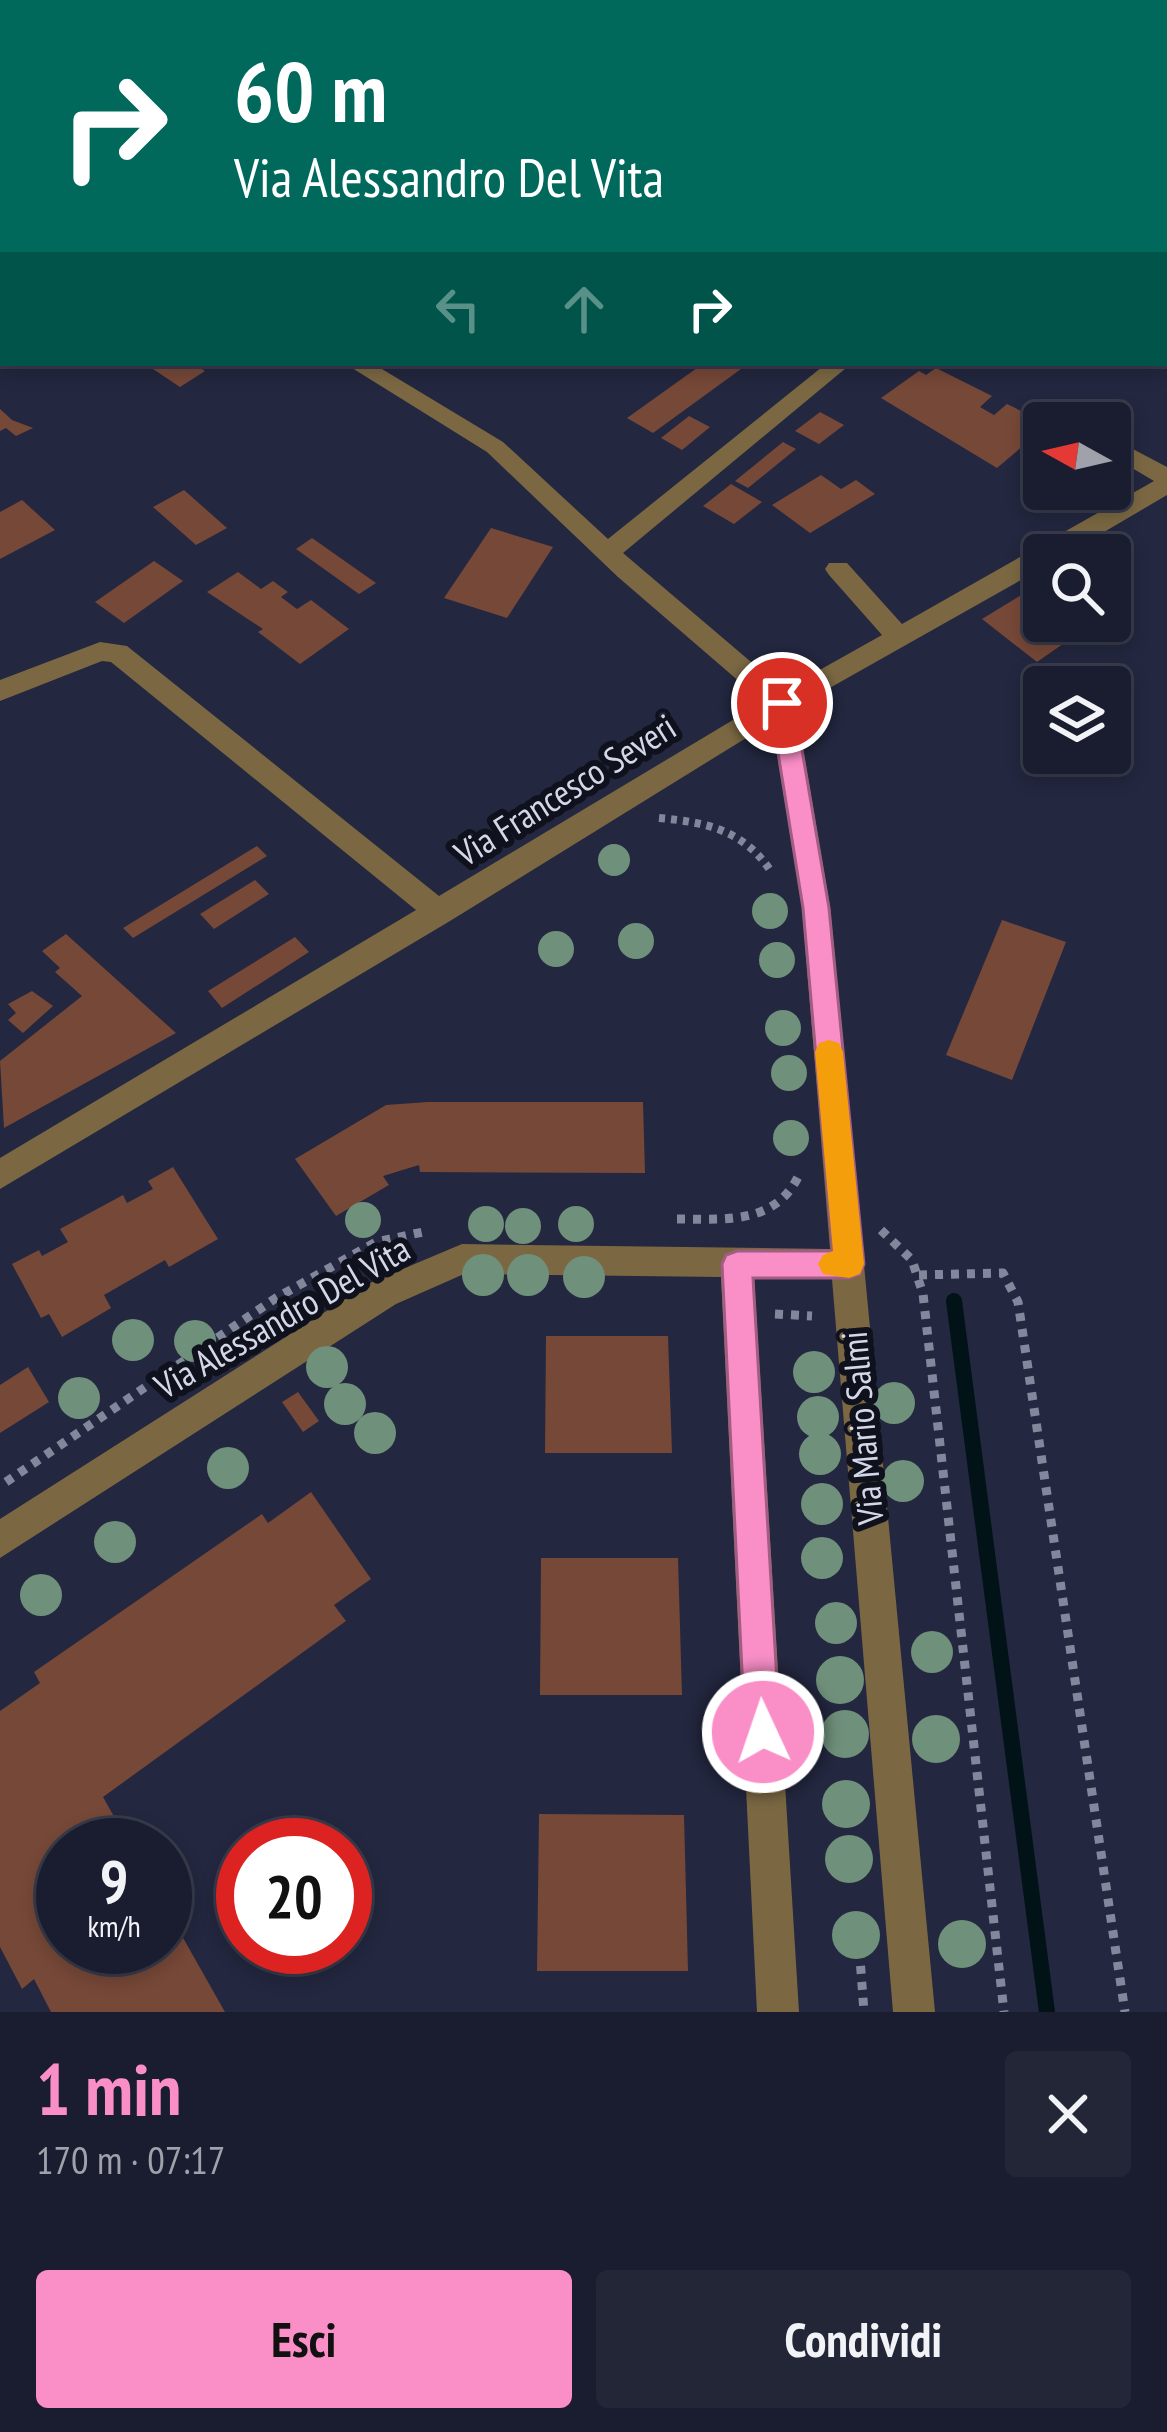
<!DOCTYPE html>
<html lang="it">
<head>
<meta charset="utf-8">
<style>
	body { margin:0; font-family:"PT Sans Narrow",sans-serif; background:#232637; color:#f1f3f6; height:100vh; display:flex; flex-direction:column; font-size:45px; white-space:nowrap }
	* { box-sizing:border-box; margin:0 }
	p { font-size:39px; color:#9fa2aa }
	.icon { flex:none; width:66px; height:66px; fill:none; stroke:currentColor; stroke-width:2; stroke-linecap:round; stroke-linejoin:round }
	.map { position:relative; height:2012px; overflow:hidden }
	.sheet { display:flex; flex-direction:column; background:#1a1d2f; flex:1 }
	.sheet>* { flex:none }
	.hud { position:absolute; left:0px; top:0px; width:1167px; height:366px; box-shadow:0 6px 18px #0003,0 0 0 3px #383b4b; background:#00695c; color:#fff; overflow:hidden }
	.needle { width:78px; rotate:278deg }
	.buttons { position:absolute; left:1023px; top:402px; display:grid; gap:24px }
	.buttons a { display:grid; place-items:center; width:108px; height:108px; border-radius:12px; background:#1a1d2f; box-shadow:0 6px 18px #0003,0 0 0 3px #383b4b; font-size:60px }
	.speed { position:absolute; left:36px; top:1818px; display:flex; gap:24px; font-size:60px; font-weight:700; text-align:center }
	.speed>* { display:grid; place-content:center; width:156px; height:156px; border-radius:50%; background:#1a1d2f; box-shadow:0 6px 18px #0003,0 0 0 3px #383b4b; line-height:1 }
	.speed small { font-size:30px; font-weight:400 }
	.speed .limit { border:18px solid #d22; background:#fff; color:#111 }
	.pin { position:absolute; display:grid; place-items:center; width:102px; height:102px; color:#fff; margin:-51px; border:6px solid #fff; border-radius:50%; box-shadow:0 3px 12px #0007 }
	.me { position:absolute; width:132px; margin:-66px; rotate:357deg; stroke-linejoin:round; filter:drop-shadow(0 0 9px #0008) }
	.turn { display:flex; align-items:center; gap:42px; height:252px; padding:0 36px; font-size:54px }
	.turn .icon { width:156px; height:156px; stroke-width:2.5 }
	.turn b { display:block; font-size:84px; line-height:102px }
	.lanes { display:flex; align-items:center; height:114px; padding:0 36px; background:#0003; justify-content:center; gap:60px; direction:ltr }
	.lanes .off { opacity:.35 }
	.round { display:grid; place-items:center; flex:none; width:126px; height:126px; border-radius:12px; background:#232637 }
	.headline { display:flex; align-items:center; justify-content:space-between; height:204px; padding:0 36px }
	h1 { font-size:72px; font-weight:700; line-height:90px; color:#fa8fc8 }
	.primary-button { display:flex; gap:24px; margin-top:auto; padding:24px 36px }
	.primary-button a { flex:1; height:138px; border-radius:12px; background:#fa8fc8; color:#111; font-size:48px; font-weight:700; line-height:138px; text-align:center }
	.primary-button a+a { background:#232637; color:#f1f3f6 }
	.map>svg:first-child { display:block }
	.lines { fill:none; stroke-linecap:round; stroke-linejoin:round }
	.stream { stroke:#011317; stroke-width:16 }
	.building { fill:#764838 }
	.path-far1 { stroke:#83879b; stroke-width:8; stroke-dasharray:6 6; stroke-linecap:butt }
	.path { stroke:#83879b; stroke-width:9; stroke-dasharray:8 8; stroke-linecap:butt }
	.minor { fill:#7b6843; fill-rule:evenodd }
	.tree { fill:#6f907a }
	.route { fill:#fa8fc8; stroke:#a25d82; stroke-width:3 }
	.slow { fill:#f59e0b }
	.labels { text-anchor:middle; stroke-width:12; stroke-linejoin:round; paint-order:stroke }
	.street-label { font-size:36px; fill:#d3d7e7; stroke:#0f111c }
</style>
</head>
<body>
<div class="map">
<svg width="1167" height="2012" viewBox="0 0 1167 2012">
	<rect width="100%" height="100%" fill="#23273f"/>
	<g class="lines">
		<path class="stream" d="M954,1301L1047,2012"/>
	</g>
	<g class="building">
		<path d="M144,363H192L205,371L180,387Z"/>
		<path d="M704,363H730L741,369L653,433L627,418Z"/>
		<path d="M936,368L992,396L980,407L994,415L1007,404L1044,422V428L997,468L881,398L919,371L926,375Z"/>
		<path d="M0,409L12,420L33,428L16,436L6,428L0,431Z"/>
		<path d="M820,412L844,425L819,444L795,431Z"/>
		<path d="M689,416L710,427L682,450L661,438Z"/>
		<path d="M783,442L796,449L748,488L735,481Z"/>
		<path d="M821,475L841,489L856,480L875,494L810,533L772,505Z"/>
		<path d="M731,484L762,502L734,524L703,506Z"/>
		<path d="M184,490L227,528L196,545L153,507Z"/>
		<path d="M22,500L55,530L0,559V512Z"/>
		<path d="M491,528L553,547L507,618L444,598Z"/>
		<path d="M312,538L376,583L359,594L296,549Z"/>
		<path d="M154,561L183,581L124,623L95,602Z"/>
		<path d="M238,572L261,589L273,581L288,592L281,597L297,609L311,600L349,629L300,664L258,632L263,629L207,592Z"/>
		<path d="M1044,581V621H1096L1037,662L982,619Z"/>
		<path d="M257,846L267,856L133,938L123,928Z"/>
		<path d="M255,880L269,894L214,929L200,914Z"/>
		<path d="M1002,920L1066,942L1012,1080L946,1055Z"/>
		<path d="M66,934L176,1033L4,1128L0,1061L82,996L55,972L60,968L42,951Z"/>
		<path d="M295,937L309,952L222,1008L208,991Z"/>
		<path d="M32,991L53,1006L23,1033L8,1020L16,1013L8,1004Z"/>
		<path d="M428,1102H643L645,1173L420,1172L419,1165L383,1176L389,1185L336,1216L295,1159L386,1105Z"/>
		<path d="M173,1167L218,1239L169,1267L165,1260L104,1295L111,1308L62,1337L49,1314L41,1318L12,1264L39,1250L42,1256L68,1242L60,1229L123,1195L127,1203L153,1189L148,1181Z"/>
		<path d="M546,1336H668L672,1453H545Z"/>
		<path d="M28,1367L49,1402L0,1433V1385Z"/>
		<path d="M298,1392L319,1421L303,1432L282,1402Z"/>
		<path d="M311,1492L371,1579L334,1605L346,1621L103,1797L130,1845H63V1947H165V1906L225,2012H51L34,1979L22,1989L0,1947V1711L40,1683L34,1672L262,1514L268,1523Z"/>
		<path d="M541,1558H678L682,1695H540Z"/>
		<path d="M539,1814L684,1815L688,1971H537Z"/>
	</g>
	<g class="lines">
		<path class="path-far1" d="M659,818C705,822 743,830 770,870"/>
		<g class="path">
			<path d="M677,1219C724,1219 774,1225 798,1177"/>
			<path d="M881,1230L912,1260L923,1294L1004,2012"/>
			<path d="M919,1275L1003,1273L1018,1302L1125,2012"/>
			<path d="M775,1314L812,1316"/>
			<path d="M6,1482L276,1298L376,1242L423,1232"/>
			<path d="M857,1918L864,2012"/>
		</g>
		<g class="minor">
			<rect x="1164" y="126" width="3" height="12"/>
			<path d="M0,129L3,130V148L0,147Z"/>
			<path d="M344,363H372L503,442L608,539L827,363H852L623,553L784,690L882,635L829,575L825,569L829,563H847L902,624L1154,481L1110,455V437L1167,467V495L1065,555H1044V567L796,707L830,907L935,2012H893L832,1279L754,1278L799,2012H757L721,1277L464,1274L396,1304L0,1558V1519L372,1282L462,1244L830,1249L802,907L772,722L450,921L0,1189V1158L416,910L111,662L102,661L0,701V680L100,642L127,646L439,896L763,702L618,577L487,452Z"/>
			<path d="M1067,412L1085,423H1057L1059,415Z"/>
		</g>
	</g>
	<g class="tree">
		<circle cx="614" cy="860" r="16"/>
		<circle cx="770" cy="911" r="18"/>
		<circle cx="636" cy="941" r="18"/>
		<circle cx="556" cy="949" r="18"/>
		<circle cx="777" cy="960" r="18"/>
		<circle cx="783" cy="1028" r="18"/>
		<circle cx="789" cy="1073" r="18"/>
		<circle cx="791" cy="1138" r="18"/>
		<circle cx="363" cy="1220" r="18"/>
		<circle cx="486" cy="1224" r="18"/>
		<circle cx="576" cy="1224" r="18"/>
		<circle cx="523" cy="1226" r="18"/>
		<circle cx="483" cy="1275" r="21"/>
		<circle cx="528" cy="1275" r="21"/>
		<circle cx="584" cy="1277" r="21"/>
		<circle cx="133" cy="1340" r="21"/>
		<circle cx="195" cy="1341" r="21"/>
		<circle cx="327" cy="1367" r="21"/>
		<circle cx="814" cy="1372" r="21"/>
		<circle cx="79" cy="1398" r="21"/>
		<circle cx="894" cy="1403" r="21"/>
		<circle cx="345" cy="1404" r="21"/>
		<circle cx="818" cy="1417" r="21"/>
		<circle cx="375" cy="1433" r="21"/>
		<circle cx="820" cy="1454" r="21"/>
		<circle cx="228" cy="1468" r="21"/>
		<circle cx="903" cy="1481" r="21"/>
		<circle cx="822" cy="1504" r="21"/>
		<circle cx="115" cy="1542" r="21"/>
		<circle cx="822" cy="1558" r="21"/>
		<circle cx="41" cy="1595" r="21"/>
		<circle cx="836" cy="1623" r="21"/>
		<circle cx="932" cy="1652" r="21"/>
		<circle cx="840" cy="1680" r="24"/>
		<circle cx="845" cy="1734" r="24"/>
		<circle cx="936" cy="1739" r="24"/>
		<circle cx="846" cy="1804" r="24"/>
		<circle cx="849" cy="1859" r="24"/>
		<circle cx="856" cy="1935" r="24"/>
		<circle cx="962" cy="1944" r="24"/>
	</g>
	<path class="route" d="M782,694L794,703L829,908L864,1264L860,1274L849,1278H753L780,1732L775,1744L763,1749L750,1744L745,1732L722,1264L726,1255L737,1251H833L803,908L770,703Z"/>
	<path class="slow" d="M829,1040L839,1043L843,1052L864,1264L860,1274L849,1278L823,1274L818,1264L823,1255L833,1251L815,1052L819,1043Z"/>
	<g class="labels">
		<g class="street-label">
			<text transform="translate(565 790) rotate(-32)" y="13">Via Francesco Severi</text>
			<text transform="translate(282 1317) rotate(-30)" y="13">Via Alessandro Del Vita</text>
			<text transform="translate(862 1428) rotate(-95)" y="13">Via Mario Salmi</text>
		</g>
	</g>
</svg>
<div class="buttons">
<a><svg class="needle" viewBox="-14 -14 28 28"><path d="M0-13l5 13h-10z" fill="#e53935"/><path d="M0 13l5-13h-10z" fill="#9fa2aa"/></svg></a>
<a><svg class="icon" aria-label="search" viewBox="0 0 24 24"><circle cx="10" cy="10" r="6"/><path d="M15 15l6 6"/></svg></a>
<a><svg class="icon" aria-label="layers" viewBox="0 0 24 24"><path d="M12 4l9 5-9 5-9-5zM3 14l9 5 9-5"/></svg></a>
</div>
<div class="speed"><div>9<small>km/h</small></div><div class="limit">20</div></div>
<div class="pin" style="left:782px;top:703px;background:#d93025"><svg class="icon" aria-label="arrive" viewBox="0 0 24 24"><path d="M6 21V4h12l-3 4 3 4H6"/></svg></div>
<svg class="me" style="left:763px;top:1732px" viewBox="-20 -20 40 40"><circle r="17" fill="#fa8fc8" stroke="#fff" stroke-width="3"/><path d="M0-11L8 9 0 5-8 9z" fill="#fff"/></svg>
<div class="hud">
<div class="turn"><svg class="icon" aria-label="right" viewBox="0 0 24 24"><path d="M7 20v-9h11M14 6l5 5-5 5"/></svg><div><b>60 m</b>Via Alessandro Del Vita</div></div>
<div class="lanes"><svg class="icon off" aria-label="left" viewBox="0 0 24 24"><path d="M17 20v-9H6M10 6l-5 5 5 5"/></svg><svg class="icon off" aria-label="ahead" viewBox="0 0 24 24"><path d="M12 20V5M6 11l6-6 6 6"/></svg><svg class="icon" aria-label="right" viewBox="0 0 24 24"><path d="M7 20v-9h11M14 6l5 5-5 5"/></svg></div>
</div>
</div>
<section class="sheet">
<div class="headline"><div><h1>1 min</h1><p>170 m · 07:17</p></div><a class="round"><svg class="icon" aria-label="close" viewBox="0 0 24 24"><path d="M6 6l12 12M18 6L6 18"/></svg></a></div>
<div class="primary-button"><a>Esci</a><a>Condividi</a></div>
</section>
</body>
</html>
